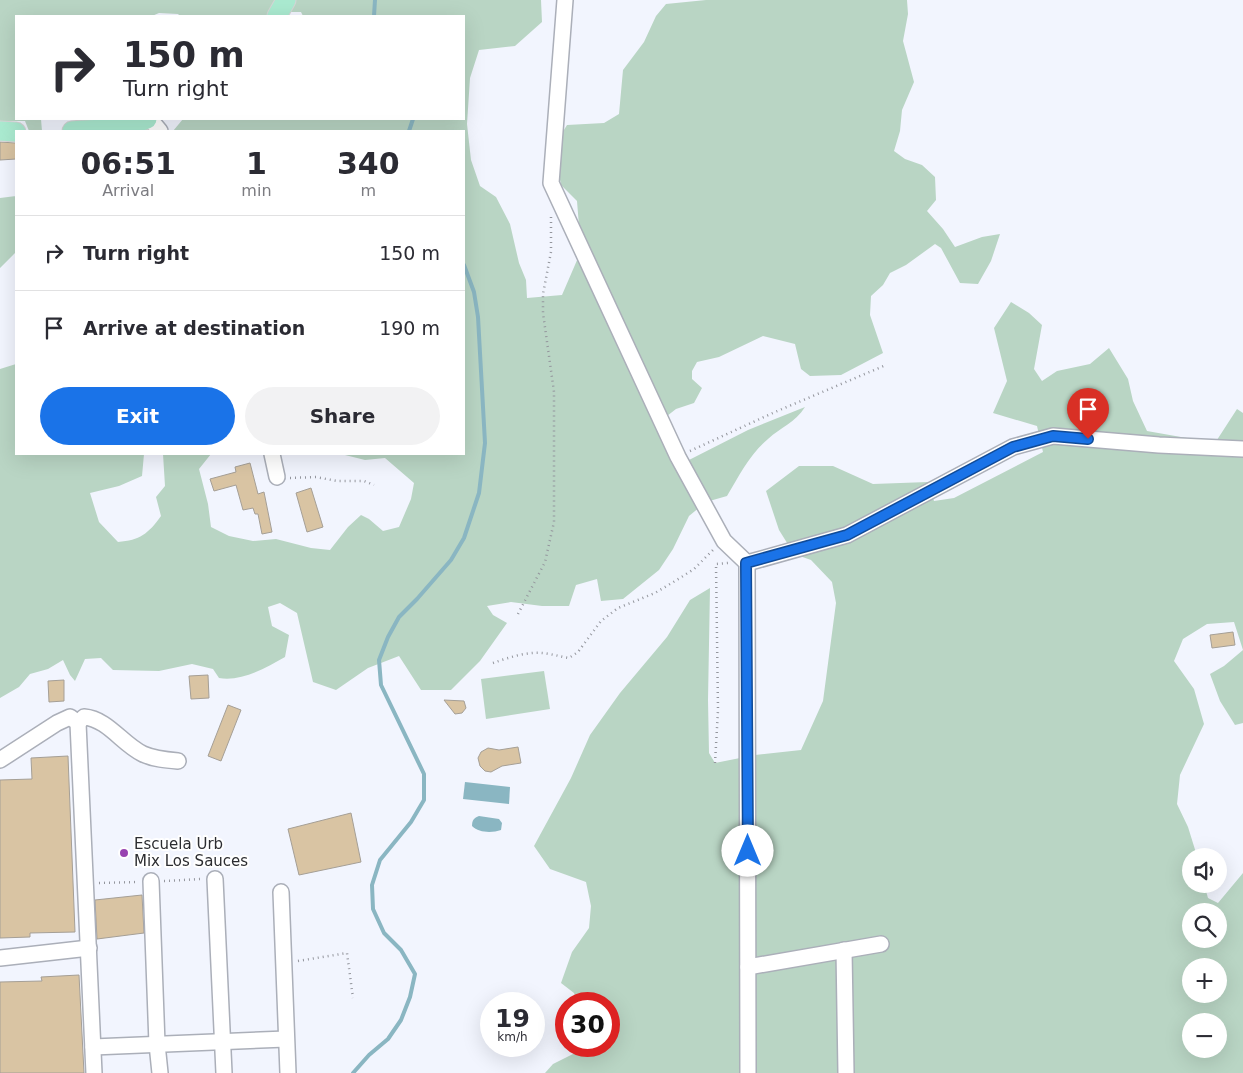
<!DOCTYPE html>
<html lang="en">
<head>
<meta charset="utf-8">
<style>
	body { margin:0; font-family:"DejaVu Sans",sans-serif; background:#f2f2f3; color:#2b2b33; height:100vh; display:flex; flex-direction:column; font-size:19px; white-space:nowrap }
	* { box-sizing:border-box; margin:0 }
	p { font-size:16px; color:#7c7c81 }
	.icon { flex:none; width:28px; height:28px; fill:none; stroke:currentColor; stroke-width:2; stroke-linecap:round; stroke-linejoin:round }
	.map { position:relative; flex:1; overflow:hidden }
	.details { position:absolute; left:15px; top:130px; width:450px; height:325px; display:flex; flex-direction:column; background:#fff; border-radius:0px; box-shadow:0 5px 20px #0002 }
	.details>* { flex:none }
	.top-card { position:absolute; left:15px; top:15px; width:450px; height:105px; border-radius:0px; box-shadow:0 5px 20px #0002; background:#fff; color:#2b2b33; overflow:hidden }
	.controls { position:absolute; left:1182px; top:848px; display:grid; gap:10px }
	.controls a { display:grid; place-items:center; width:45px; height:45px; border-radius:50%; background:#fff; box-shadow:0 5px 20px #0002; font-size:25px }
	.speed { position:absolute; left:480px; top:992px; display:flex; gap:10px; font-size:25px; font-weight:700; text-align:center }
	.speed>* { display:grid; place-content:center; width:65px; height:65px; border-radius:50%; background:#fff; box-shadow:0 5px 20px #0002; line-height:1 }
	.speed small { font-size:12px; font-weight:400 }
	.speed .limit { border:8px solid #d22; background:#fff; color:#111 }
	.pin { position:absolute; display:grid; place-items:center; width:42px; height:42px; color:#fff; margin:-51px -21px; border-radius:50% 50% 50% 0; rotate:-45deg; box-shadow:0 0 5px #0007 }
	.pin .icon { rotate:45deg }
	.me { position:absolute; width:55px; margin:-28px; rotate:0deg; stroke-linejoin:round; filter:drop-shadow(0 0 4px #0008) }
	.turn { display:flex; align-items:center; gap:18px; height:105px; padding:0 25px; font-size:22px }
	.turn .icon { width:65px; height:65px; stroke-width:2.5 }
	.turn b { display:block; font-size:35px; line-height:42px }
	.eta { display:flex; justify-content:space-evenly; align-items:center; height:85px; text-align:center }
	.eta b { font-size:30px; font-weight:700; line-height:35px }
	.primary-button { display:flex; gap:10px; margin-top:auto; padding:10px 25px }
	.primary-button a { flex:1; height:58px; border-radius:30px; background:#1a73e8; color:#fff; font-size:20px; font-weight:700; line-height:58px; text-align:center }
	.primary-button a+a { background:#f2f2f3; color:#2b2b33 }
	ul { padding:0; list-style:none }
	li { display:flex; align-items:center; gap:15px; height:75px; padding:0 25px; border-top:1px solid #e1e1e2 }
	li div { flex:1 }
	li b { display:block; font-size:19px }
	li em { font-style:normal }
	.map>svg:first-child { display:block }
	.green { fill:#b9d5c4; fill-rule:evenodd }
	.water { fill:#8ab6c2 }
	.lines { fill:none; stroke-linecap:round; stroke-linejoin:round }
	.stream { stroke:#8ab6c2; stroke-width:4 }
	.building { fill:#d9c4a3; stroke:#a59f96 }
	.minor-casing { stroke:#abafb9; stroke-width:18 }
	.major-casing { stroke:#d5d5d6; stroke-width:21 }
	.path { stroke:#94969d; stroke-width:2.5; stroke-dasharray:1 4; stroke-linecap:butt }
	.minor { stroke:#fff; stroke-width:15 }
	.major { stroke:#aaead0; stroke-width:19 }
	.route-casing { stroke:#114b97; stroke-width:12 }
	.route { stroke:#1a73e8; stroke-width:9 }
	.poi-dot { fill:#9843b0; stroke:#fff; stroke-width:2 }
	.labels { text-anchor:middle; stroke-width:4; stroke-linejoin:round; paint-order:stroke }
	.poi-label { font-size:15px; fill:#2c2d31; stroke:#fff; text-anchor:start }
</style>
</head>
<body>
<div class="map">
<svg width="1243" height="1073" viewBox="0 0 1243 1073">
	<rect width="100%" height="100%" fill="#f2f5fe"/>
	<g class="green">
		<path d="M0,0H541L542,22L515,46L479,50L470,78L467,124L471,160L480,186L496,197L510,224L519,263L526,280L527,298L562,295L581,251L577,201L561,185L556,158L559,138L567,125L604,123L619,114L623,70L644,42L656,16L666,4L706,0H907L908,14L903,41L914,82L902,110L900,131L894,151L905,159L922,165L935,177L936,200L927,211L943,229L955,247L982,237L1000,234L991,261L978,284L960,283L941,248L935,244L906,265L890,273L883,285L871,296L870,315L883,353L841,375L810,376L801,369L795,344L763,336L719,357L697,362L692,371V379L702,388L694,403L676,409L667,416L689,460L748,430L805,407C795,423 781,427 768,439C750,454 739,476 727,496L706,502L689,516L673,549L659,570L623,599L601,601L597,579L576,585L569,606H542L511,602L487,606L493,615L507,623L480,661L451,690H421L399,656L368,668L336,690L313,682L297,613L280,603L268,607L272,626L289,635L285,657C266,668 241,682 219,678L213,669L192,664L159,671L113,670L101,658L85,659L75,681L70,675L63,660L48,669L30,674L19,687L0,698V369L16,364V454H144L142,476L119,486L90,493L99,522L118,542C140,540 148,534 161,516L156,497L165,486L163,454H211L199,469L208,504L211,527L229,536L253,541L276,539L311,548L330,550L348,527L361,515L369,519L383,531L399,527L411,499L414,483L385,458L365,460L345,455V454H464V131H173L183,119H464V16H303L301,12H274L270,16H180L178,14L159,13L152,16H16V119H41L42,131H29L25,121H0Z"/>
		<path d="M16,166V252L0,268V198L16,196Z"/>
		<path d="M1011,302L1029,313L1042,325L1034,369L1042,381L1057,371L1090,364L1109,348L1128,379L1133,401L1147,431L1215,443L1237,409L1243,413V723L1235,725L1220,701L1210,674L1224,666L1243,650L1234,622L1207,624L1183,639L1174,661L1194,689L1204,724L1180,775L1177,804L1188,827L1197,856H1191V884H1204L1208,898L1218,903L1243,873V1073H545L553,1064L581,1050L582,1046H609V1004H578L574,993L561,983L572,952L589,928L591,906L586,882L550,869L534,846L571,778L590,735L620,693L667,637L690,600L710,588L708,700L709,753L715,763L755,755L801,750L823,701L836,603L832,582L811,560L794,554L779,530L766,491L799,466H833L873,484L928,482L934,501L954,498L1043,452L1037,426L993,413L1007,381L994,328ZM1191,911H1219V939H1191ZM1191,966H1219V994H1191ZM1191,1021H1219V1049H1191Z"/>
		<path d="M544,671L550,709L486,719L481,679Z"/>
	</g>
	<g class="water">
		<path d="M465,782L510,787L509,804L463,799Z"/>
		<path d="M479,816L499,819L502,823L501,830C492,833 479,833 472,826C472,820 474,818 479,816Z"/>
	</g>
	<g class="lines">
		<g class="stream">
			<path d="M374,16L375,0"/>
			<path d="M409,131L413,119"/>
			<path d="M353,1073L369,1055L388,1039L401,1020L410,997L415,974L401,950L384,933L373,909L372,885L380,860L411,822L424,800V774L381,685L379,660L388,637L399,617L417,599L451,560L464,538L479,493L485,443L478,317L474,292L464,265"/>
		</g>
	</g>
	<g class="building">
		<path d="M0,142L16,143V159L0,160Z"/>
		<path d="M250,463L258,494L264,492L272,532L262,534L258,514H255L253,508L243,510L236,485L214,491L210,479L236,472L235,467Z"/>
		<path d="M311,488L323,527L307,532L296,493Z"/>
		<path d="M1233,632L1235,645L1212,648L1210,635Z"/>
		<path d="M208,675L209,698L191,699L189,676Z"/>
		<path d="M64,680V701L49,702L48,681Z"/>
		<path d="M444,700L464,701L466,708L462,713L455,714Z"/>
		<path d="M228,705L241,710L221,761L208,756Z"/>
		<path d="M518,747L521,763L502,766L491,772L485,771L480,766L478,758L481,752L488,748L499,750Z"/>
		<path d="M68,756L75,932L30,933V937L0,938V780L32,779L31,758Z"/>
		<path d="M351,813L361,862L299,875L288,829Z"/>
		<path d="M142,895L144,933L97,939L95,900Z"/>
		<path d="M79,975L84,1073H0V982L42,981L41,977Z"/>
	</g>
	<g class="lines">
		<g class="minor-casing">
			<g id="minor">
				<path d="M565,0L551,183L678,457L724,541L747,563L748,1073"/>
				<path d="M150,119L160,131"/>
				<path d="M272,454L277,477"/>
				<path d="M747,563L847,535L1013,447L1053,436L1159,445L1243,449"/>
				<path d="M78,723L84,717C108,719 122,744 143,754C154,759 166,760 178,761"/>
				<path d="M0,760L57,723L70,717L78,723L94,1073"/>
				<path d="M215,879L224,1073"/>
				<path d="M151,881L157,1044L160,1073"/>
				<path d="M281,892L288,1073"/>
				<path d="M844,950L846,1073"/>
				<path d="M0,958L89,948"/>
				<path d="M748,967L881,944"/>
				<path d="M93,1047L286,1039"/>
			</g>
		</g>
		<g class="major-casing">
			<g id="major">
				<path d="M277,16L286,0"/>
				<path d="M0,131L16,132"/>
				<path d="M72,131C97,129 124,129 147,119"/>
			</g>
		</g>
		<g class="path">
			<path d="M690,451L775,412L886,365"/>
			<path d="M290,478L316,477L337,481H364L374,485"/>
			<path d="M518,614L545,562L554,522V392L543,313V294L551,252V217"/>
			<path d="M493,663C510,657 531,650 549,654C556,655 562,657 569,658L578,652L601,621L618,608L655,593L680,578L694,569L715,548"/>
			<path d="M715,763L718,710L716,564L728,563"/>
			<path d="M164,881L201,879"/>
			<path d="M99,883L139,882"/>
			<path d="M298,961L347,953L353,998"/>
		</g>
		<use href="#minor" class="minor"/>
		<use href="#major" class="major"/>
	</g>
	<g class="lines">
		<g class="route-casing">
			<path id="route" d="M748,851L746,563L847,535L1013,447L1053,436L1088,439"/>
		</g>
		<use href="#route" class="route"/>
	</g>
	<circle class="poi-dot" cx="124" cy="853" r="5"/>
	<g class="labels">
		<g class="poi-label">
			<text x="134" y="849">Escuela Urb<tspan x="134" dy="17">Mix Los Sauces</tspan></text>
		</g>
	</g>
</svg>
<div class="controls">
<a><svg class="icon" aria-label="sound" viewBox="0 0 24 24"><path d="M4 9h4l5-4v14l-5-4H4zM17 9q2 3 0 6"/></svg></a>
<a><svg class="icon" aria-label="search" viewBox="0 0 24 24"><circle cx="10" cy="10" r="6"/><path d="M15 15l6 6"/></svg></a>
<a>+</a>
<a>−</a>
</div>
<div class="speed"><div>19<small>km/h</small></div><div class="limit">30</div></div>
<div class="pin" style="left:1088px;top:439px;background:#d93025"><svg class="icon" aria-label="arrive" viewBox="0 0 24 24"><path d="M6 21V4h12l-3 4 3 4H6"/></svg></div>
<svg class="me" style="left:748px;top:851px" viewBox="-20 -20 40 40"><circle r="19" fill="#fff"/><path d="M0-13L10 11 0 6-10 11z" fill="#1a73e8"/></svg>
<div class="top-card">
<div class="turn"><svg class="icon" aria-label="right" viewBox="0 0 24 24"><path d="M7 20v-9h11M14 6l5 5-5 5"/></svg><div><b>150 m</b>Turn right</div></div>
</div>
<section class="details">
<div class="eta">
<div><b>06:51</b><p>Arrival</p></div>
<div><b>1</b><p>min</p></div>
<div><b>340</b><p>m</p></div>
</div>
<ul>
<li><svg class="icon" aria-label="right" viewBox="0 0 24 24"><path d="M7 20v-9h11M14 6l5 5-5 5"/></svg><div><b>Turn right</b></div><em>150 m</em></li>
<li><svg class="icon" aria-label="arrive" viewBox="0 0 24 24"><path d="M6 21V4h12l-3 4 3 4H6"/></svg><div><b>Arrive at destination</b></div><em>190 m</em></li>
</ul>
<div class="primary-button"><a>Exit</a><a>Share</a></div>
</section>
</div>
</body>
</html>
